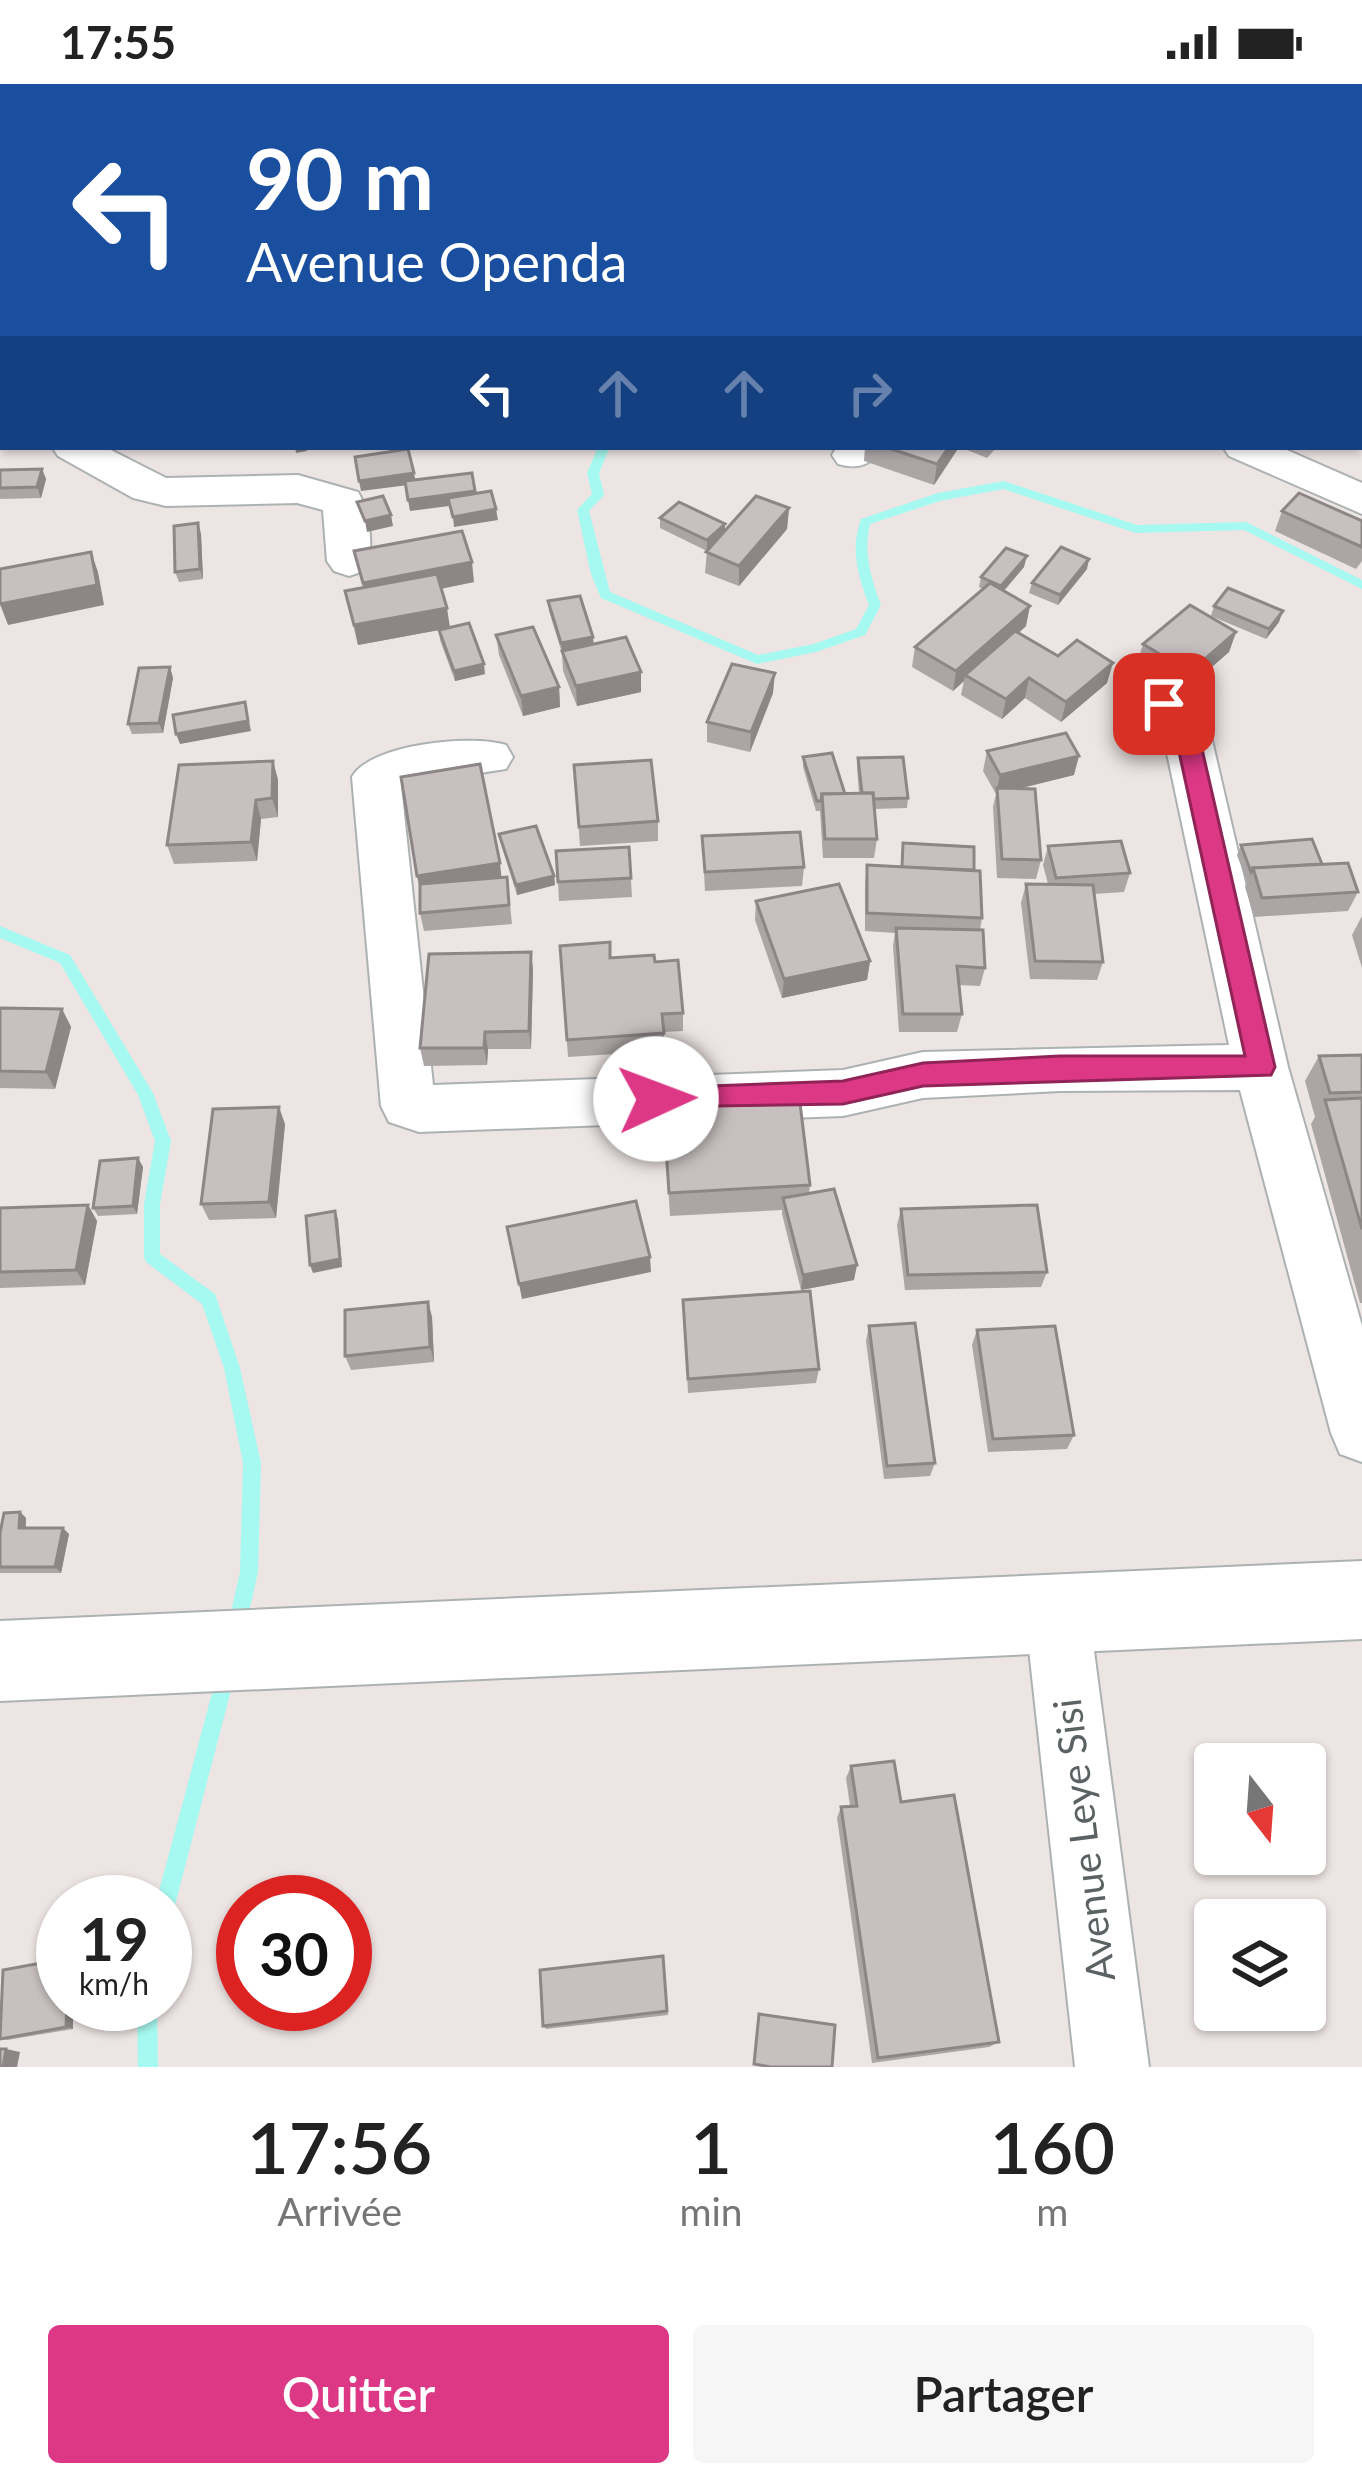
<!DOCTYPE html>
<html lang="fr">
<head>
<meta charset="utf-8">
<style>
	body { margin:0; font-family:Lato,sans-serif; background:#f6f6f6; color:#222; height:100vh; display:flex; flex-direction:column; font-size:45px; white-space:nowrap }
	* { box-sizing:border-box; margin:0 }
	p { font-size:39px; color:#767676 }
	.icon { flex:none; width:66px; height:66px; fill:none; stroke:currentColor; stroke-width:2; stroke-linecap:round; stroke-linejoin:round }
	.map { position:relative; height:1983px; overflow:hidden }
	.panel { display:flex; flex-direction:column; background:#fff; flex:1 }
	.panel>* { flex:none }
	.hud { position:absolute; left:0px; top:0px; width:1362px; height:366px; box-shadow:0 3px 9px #0004; background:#1a4fa0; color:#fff; overflow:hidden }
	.needle { width:78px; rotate:163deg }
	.controls { position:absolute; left:1194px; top:1659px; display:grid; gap:24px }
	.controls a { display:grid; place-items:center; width:132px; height:132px; border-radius:12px; background:#fff; box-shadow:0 3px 9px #0004; font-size:60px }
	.speed { position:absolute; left:36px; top:1791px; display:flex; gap:24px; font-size:60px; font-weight:700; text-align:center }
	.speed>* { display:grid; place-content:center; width:156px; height:156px; border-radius:50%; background:#fff; box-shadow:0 3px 9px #0004; line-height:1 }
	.speed small { font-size:30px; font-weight:400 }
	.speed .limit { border:18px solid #d22; background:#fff; color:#111 }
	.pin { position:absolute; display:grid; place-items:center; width:102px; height:102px; color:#fff; margin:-51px; border-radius:24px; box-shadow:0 6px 18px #0006 }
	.me { position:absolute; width:132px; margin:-66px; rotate:88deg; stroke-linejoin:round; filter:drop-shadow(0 0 9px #0008) }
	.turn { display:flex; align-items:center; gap:42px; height:252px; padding:0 48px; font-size:54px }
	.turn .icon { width:156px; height:156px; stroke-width:2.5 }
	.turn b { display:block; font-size:84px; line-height:102px }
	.lanes { display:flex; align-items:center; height:114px; padding:0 48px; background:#0003; justify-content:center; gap:60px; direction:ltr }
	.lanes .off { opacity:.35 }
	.eta { display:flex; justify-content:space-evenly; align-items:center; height:204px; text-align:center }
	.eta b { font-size:72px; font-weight:600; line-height:84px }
	.action { display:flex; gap:24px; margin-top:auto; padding:24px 48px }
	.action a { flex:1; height:138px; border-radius:12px; background:#dd3886; color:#fff; font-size:48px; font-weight:600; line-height:138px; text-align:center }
	.action a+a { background:#f6f6f6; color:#222 }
	.status { display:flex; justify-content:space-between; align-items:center; height:84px; padding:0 60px; background:#fff; direction:ltr }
	.status svg { height:33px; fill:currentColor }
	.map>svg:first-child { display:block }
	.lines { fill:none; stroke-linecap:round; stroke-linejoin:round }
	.stream { fill:#a6f9f0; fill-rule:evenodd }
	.minor-casing { stroke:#acb2b2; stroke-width:4 }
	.tertiary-casing { stroke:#acb2b2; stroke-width:4 }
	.minor { fill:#fff; fill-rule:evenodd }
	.tertiary { fill:#fff; fill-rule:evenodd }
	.wall { fill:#aca5a5 }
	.shaded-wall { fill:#8c8686 }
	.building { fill:#c8c0c0; stroke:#8c8686; stroke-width:3 }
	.route { fill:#dd3886; stroke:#902457; stroke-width:3 }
	.labels { text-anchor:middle; stroke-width:9; stroke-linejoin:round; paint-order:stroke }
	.near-street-label { font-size:39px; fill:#5b6263; stroke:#fff }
</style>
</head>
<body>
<div class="status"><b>17:55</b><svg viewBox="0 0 49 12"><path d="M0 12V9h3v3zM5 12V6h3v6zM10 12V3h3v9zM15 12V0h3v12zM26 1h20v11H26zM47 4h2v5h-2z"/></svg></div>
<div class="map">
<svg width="1362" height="1983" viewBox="0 0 1362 1983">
	<rect width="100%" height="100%" fill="#ede5e3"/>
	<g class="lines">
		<g class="stream">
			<path d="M598,363H610L599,389L604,411L589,427L610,508L758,571L814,560L856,545L869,521C858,492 850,465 861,435L938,409L1004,397L1137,441L1246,438L1362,496V505L1244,446L1136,449L1003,405L940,417L870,440C863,469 871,494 881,521L865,551L816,568L757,580L601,514L591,490L577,426L592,410L587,389Z"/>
			<path d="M0,842L70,871L153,1009L171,1057L160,1120V1170L215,1210L240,1284L261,1379L258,1488L245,1546L242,1552L236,1555L230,1552L227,1546L240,1488L243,1379L224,1284L202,1220L146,1178L144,1173V1120L155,1057L138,1011L60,879L0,854Z"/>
			<path d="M227,1578L233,1581L236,1587L175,1821L172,1828L165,1831V1818H156L218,1587L221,1581Z"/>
			<path d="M137,1920H157L158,1983H138Z"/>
		</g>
		<g class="minor-casing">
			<g id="minor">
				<rect x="0" y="16" width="3" height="21"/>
				<path d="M0,310L3,311V338L0,337Z"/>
				<path d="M52,363H105L166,394L298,391L358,408C369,426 376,469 364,487L349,492L334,487L327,477L323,426L297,419L166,422L133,414L58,372Z"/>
				<path d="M837,363H883C871,381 859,386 838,380L832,371Z"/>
				<path d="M1223,363H1280L1362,399V430L1229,372Z"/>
				<path d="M1164,603L1180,608L1211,652L1288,983L1362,1242V1378L1340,1370L1331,1349L1240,1006L1060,1007L923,1014L843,1032L419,1048L389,1038L381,1022L352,693C370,660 472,650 506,661L513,673L506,685L401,701L433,1001L843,986L923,968L1229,961L1164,655L1141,620L1148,608Z"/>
				<path d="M1057,1497L1080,1506L1089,1529L1149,1983H1075L1025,1529L1034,1506Z"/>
			</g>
		</g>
		<g class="tertiary-casing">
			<path id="tertiary" d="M1362,1477V1555L0,1617V1537Z"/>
		</g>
		<use href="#minor" class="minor"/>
		<use href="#tertiary" class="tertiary"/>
	</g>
	<g class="wall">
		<path d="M1146,0H1176L1171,3H1153Z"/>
		<path d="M1359,247L1362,249V292L1359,291Z"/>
		<path d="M865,363H959L934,401L864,377Z"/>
		<path d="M960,363H997L987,374Z"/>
		<path d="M42,385L46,395L41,414L0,415V386Z"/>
		<path d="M789,424L787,445L739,502L705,489L707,467L660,444V434L725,440V446Z"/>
		<path d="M1282,427L1362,437V477L1356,485L1275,447Z"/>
		<path d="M198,439L201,450L203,495L179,498L175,488Z"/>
		<path d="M354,467L474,498L441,505L450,543L485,590L455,597L440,556L439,546L358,561L345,507L363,504Z"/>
		<path d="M1024,483L1004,507L1026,542L1019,549L1107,599L1061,638L1025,614L1002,635L961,611L964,597L953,607L912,583L915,563L983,505L979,503L981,493Z"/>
		<path d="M1087,485L1058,521L1029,509L1032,499Z"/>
		<path d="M548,517L594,560L641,608L577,622L563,587L562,569L549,527Z"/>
		<path d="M1214,522L1279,538L1266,555L1211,532Z"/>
		<path d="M1236,548L1229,568L1183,608L1137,580L1143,560Z"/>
		<path d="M496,551L559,603L560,623L523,632L499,571Z"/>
		<path d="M170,583L173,594L163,649L132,650L128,640Z"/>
		<path d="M773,609L750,668L707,658V638Z"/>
		<path d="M987,667L1074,691L1019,704L1041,776L1036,795L997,794L993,723L996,710L983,687Z"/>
		<path d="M803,673L845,710L859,709L857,684L858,674L908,714L907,724L874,725L877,755L874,774H823L820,727H816L803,683Z"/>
		<path d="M273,677L278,696V733L261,735L257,777L174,780L167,761Z"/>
		<path d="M574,681L658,737V757L580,762Z"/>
		<path d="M499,750L554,792L555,801L517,811L501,760Z"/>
		<path d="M702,752L804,783L802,802L705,807Z"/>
		<path d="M903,759L974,786L982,834L980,846L985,884L980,902L959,901L962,930L957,948H899L893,862L895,849L865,847V800L867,781L901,783Z"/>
		<path d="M1241,761L1321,780L1358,808L1348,827L1254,833L1245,803L1247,798L1237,771Z"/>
		<path d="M1048,762L1130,789L1124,808L1094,810L1103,878L1097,896L1030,895L1021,819L1026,800H1048L1043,781Z"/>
		<path d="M629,763L632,813L559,817L558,798Z"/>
		<path d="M507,793L512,840L424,847L420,829L501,794Z"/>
		<path d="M756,817L870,877L867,896L782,914L755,836Z"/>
		<path d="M1362,832V884L1352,851Z"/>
		<path d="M560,862L610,874L655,878L683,929V947L664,948V967L568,973Z"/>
		<path d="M531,868L533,886L531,965H488L487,981L424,982L420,964Z"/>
		<path d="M0,924L62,925L71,943L55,1005L0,1004Z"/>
		<path d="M1362,971V1219H1360L1311,1040L1315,1033L1305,997L1319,972Z"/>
		<path d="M663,1018L810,1101L809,1110L854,1196L801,1206L782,1130V1126L670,1132Z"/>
		<path d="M285,1040L276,1134L209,1136L201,1120Z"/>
		<path d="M138,1074L143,1083L137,1130L98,1132L93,1124Z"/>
		<path d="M88,1121L97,1137L85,1201L0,1204V1124Z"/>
		<path d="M901,1125L1047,1188L1041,1203L905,1206L897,1141Z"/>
		<path d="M683,1216L819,1285L816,1299L688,1309Z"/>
		<path d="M428,1218L432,1233L434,1278L351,1286L345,1272Z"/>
		<path d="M869,1242L935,1379L930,1392L884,1395L866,1257Z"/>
		<path d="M977,1246L1074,1351L1067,1365L988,1368L972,1261Z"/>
		<path d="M20,1428L26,1434V1444L69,1450L61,1489H0V1449Z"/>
		<path d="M851,1682L901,1718L999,1958L989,1963L872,1979L837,1734L841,1723L850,1722L846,1694Z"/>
		<path d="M663,1872L668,1931L546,1945L543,1942Z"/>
		<path d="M63,1920H73V1945L7,1956L0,1955Z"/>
	</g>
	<g class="shaded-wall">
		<path d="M247,0H267L268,3L242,2Z"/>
		<path d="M3,138V163L0,164V140Z"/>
		<path d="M295,363H306L307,367L296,369Z"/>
		<path d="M949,363H959L934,401L937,380Z"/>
		<path d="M42,385L46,395L41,414L37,403Z"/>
		<path d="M414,389L416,400L361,407L359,397Z"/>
		<path d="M475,407L477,418L448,414L449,422L410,427L408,416Z"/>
		<path d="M789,424L787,445L739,502V482Z"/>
		<path d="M496,425L498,436L454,443L453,433Z"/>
		<path d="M391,431L393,442L367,448L365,437Z"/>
		<path d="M198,439L201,450L203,495L200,485Z"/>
		<path d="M725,440V451L707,467V456Z"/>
		<path d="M91,468L98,488L104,521L8,541L0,520Z"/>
		<path d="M1027,472L1024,483L999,512L1001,502Z"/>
		<path d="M1089,475L1087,485L1058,521L1060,511Z"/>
		<path d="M472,478L474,498L367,519L363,499Z"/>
		<path d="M1030,522L1026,542L968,593L965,591L964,597L953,607L956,587Z"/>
		<path d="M447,524L450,544L358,561L354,541Z"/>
		<path d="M1283,527L1279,538L1266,555L1269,545Z"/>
		<path d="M1236,548L1229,568L1183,608L1190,588Z"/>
		<path d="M593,553L594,563L562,569L561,559Z"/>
		<path d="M1113,579L1107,599L1061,638L1066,618Z"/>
		<path d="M484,580L485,590L455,597L454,587Z"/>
		<path d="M170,583L173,594L163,649L159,639Z"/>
		<path d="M641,588V608L577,622L576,602Z"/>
		<path d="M775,589L773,609L750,668L751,648Z"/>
		<path d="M1029,594L1025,614L1002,635L1006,615Z"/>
		<path d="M559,603L560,623L523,632L521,612Z"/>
		<path d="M245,618L251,647L180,660L176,650Z"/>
		<path d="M1079,672L1074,691L998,710L997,704L996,710L1000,691Z"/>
		<path d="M273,677L278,696V733L272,714Z"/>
		<path d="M256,716L261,735L257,777L251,758Z"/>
		<path d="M500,779L502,798L421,811L417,792Z"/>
		<path d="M554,792L555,801L517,811L516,801Z"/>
		<path d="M531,868L533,886L531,965L529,947Z"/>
		<path d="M870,877L867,896L782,914L784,895Z"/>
		<path d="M62,925L71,943L55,1005L46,988Z"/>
		<path d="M485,948L488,965L487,981L484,964Z"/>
		<path d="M279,1023L285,1040L276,1134L269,1118Z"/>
		<path d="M138,1074L143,1083L137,1130L133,1122Z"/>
		<path d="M88,1121L97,1137L85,1201L76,1186Z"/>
		<path d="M335,1127L338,1135L342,1183L313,1189L310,1181Z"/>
		<path d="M650,1173L651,1188L522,1215L519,1200Z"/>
		<path d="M857,1181L854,1196L801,1206L803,1191Z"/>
		<path d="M428,1218L432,1233L434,1278L430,1263Z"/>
		<path d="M20,1428L26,1434L25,1450L19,1444Z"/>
		<path d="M63,1444L69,1450L61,1489L55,1483Z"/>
		<path d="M67,1920H73V1945L66,1943Z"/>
		<path d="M6,1965L20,1968L17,1983H3Z"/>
	</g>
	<g class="building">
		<path d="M377,0H409L414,3H382Z"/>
		<path d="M531,0H605L611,3H525Z"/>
		<path d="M1359,34L1362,35V50L1359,52Z"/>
		<path d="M0,121L3,123V138L0,140Z"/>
		<path d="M1359,247L1362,249V268L1359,267Z"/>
		<path d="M885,363H949L937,380Z"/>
		<path d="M408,365L414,389L359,397L355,373Z"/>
		<path d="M42,385L37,403L0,404V386Z"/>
		<path d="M472,389L475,407L408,416L405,397Z"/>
		<path d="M491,407L496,425L453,433L448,414Z"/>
		<path d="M1299,409L1362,437V463L1282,427Z"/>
		<path d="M383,412L391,431L365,437L357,418Z"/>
		<path d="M756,412L789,424L739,482L706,468Z"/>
		<path d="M679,418L725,440L707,456L660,434Z"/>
		<path d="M198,439L200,485L175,488L174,442Z"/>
		<path d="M462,447L472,478L363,499L354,467Z"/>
		<path d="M1061,463L1089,475L1060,511L1032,499Z"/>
		<path d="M1006,464L1027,472L1001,502L981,493Z"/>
		<path d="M91,468L97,501L0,520V485Z"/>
		<path d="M437,490L447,524L354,541L345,507Z"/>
		<path d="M990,499L1030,522L956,587L915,563Z"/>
		<path d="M1228,504L1283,527L1269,545L1214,522Z"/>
		<path d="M580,512L593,553L561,559L548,517Z"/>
		<path d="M1190,521L1236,548L1190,588L1143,560Z"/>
		<path d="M469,539L484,580L454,587L439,546Z"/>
		<path d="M533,543L559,603L521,612L496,551Z"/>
		<path d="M1015,547L1058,572L1077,556L1113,579L1066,618L1029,594L1006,615L965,591Z"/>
		<path d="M626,553L641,588L576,602L562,567Z"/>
		<path d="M732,580L775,589L751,648L707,638Z"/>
		<path d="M170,583L159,639L128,640L139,584Z"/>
		<path d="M245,618L248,637L176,650L173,631Z"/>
		<path d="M1066,649L1079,672L1000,691L987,667Z"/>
		<path d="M832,669L845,710H822L821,717H817L803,673Z"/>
		<path d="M903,673L908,714L873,715V709H862L858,674Z"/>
		<path d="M651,676L658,737L579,743L574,681Z"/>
		<path d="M273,677L272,714L256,716L251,758L167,761L179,681Z"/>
		<path d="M480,680L500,779L417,792L401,693Z"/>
		<path d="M997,704L1035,705L1041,776L1002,775Z"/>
		<path d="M873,709L877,755H825L822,710Z"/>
		<path d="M536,742L554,792L516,801L499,750Z"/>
		<path d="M800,748L804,783L705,788L702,752Z"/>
		<path d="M1312,755L1322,780L1253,784L1251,788L1241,761Z"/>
		<path d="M1121,757L1130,789L1056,794L1048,762Z"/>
		<path d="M903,759L974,763V786L902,783Z"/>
		<path d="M629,763L631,794L558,798L556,767Z"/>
		<path d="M1348,779L1358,808L1262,814L1253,784Z"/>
		<path d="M867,781L980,787L982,834L867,829Z"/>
		<path d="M507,793L509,821L420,829V800Z"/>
		<path d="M839,800L870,877L784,895L756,817Z"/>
		<path d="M1026,800L1093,801L1103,878L1035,877Z"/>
		<path d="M896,844L983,846L985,884L957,882L962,930H903Z"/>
		<path d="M610,858V874L654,871L655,878L678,876L683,929L662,930L664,949L567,956L560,862Z"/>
		<path d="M531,868L529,947L485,948L484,964H420L429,870Z"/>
		<path d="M0,924L62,925L46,988L0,987Z"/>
		<path d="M1362,971V1008L1330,1009L1319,972Z"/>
		<path d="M799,1011L810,1101L669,1109L663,1018Z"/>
		<path d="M1362,1014V1145L1325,1016Z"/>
		<path d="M279,1023L269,1118L201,1120L213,1025Z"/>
		<path d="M138,1074L133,1122L93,1124L100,1077Z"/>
		<path d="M834,1105L857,1181L803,1191L783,1114Z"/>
		<path d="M636,1117L650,1173L519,1200L507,1143Z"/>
		<path d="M88,1121L76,1186L0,1188V1124Z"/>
		<path d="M1037,1121L1047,1188L908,1191L901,1125Z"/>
		<path d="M335,1127L340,1175L310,1181L306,1132Z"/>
		<path d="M810,1207L819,1285L688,1295L683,1216Z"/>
		<path d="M428,1218L430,1263L345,1272V1226Z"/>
		<path d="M915,1239L935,1379L887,1382L869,1242Z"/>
		<path d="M1055,1242L1074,1351L993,1355L977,1246Z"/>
		<path d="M20,1428L19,1444H63L55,1483H0V1449L4,1429Z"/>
		<path d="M894,1677L901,1718L954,1711L999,1958L878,1974L841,1723L857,1722L851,1682Z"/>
		<path d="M663,1872L667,1927L543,1942L540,1886Z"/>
		<path d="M63,1875V1920H67L66,1943L0,1955L3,1886Z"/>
		<path d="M759,1930L835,1941L832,1983H771L754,1980Z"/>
		<path d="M0,1965H6L3,1983H0Z"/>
	</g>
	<path class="route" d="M1164,612L1173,614L1199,652L1275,983L1271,991L923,1002L843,1020L646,1023L642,1015L646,1007L656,1004L843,997L923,979L1060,972H1245L1176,654L1153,620Z"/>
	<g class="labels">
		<g class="near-street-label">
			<text transform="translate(1084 1756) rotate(-97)" y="14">Avenue Leye Sisi</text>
		</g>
	</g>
</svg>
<div class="controls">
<a><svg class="needle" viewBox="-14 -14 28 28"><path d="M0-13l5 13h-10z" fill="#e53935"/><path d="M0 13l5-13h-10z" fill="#767676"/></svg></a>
<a><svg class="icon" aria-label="layers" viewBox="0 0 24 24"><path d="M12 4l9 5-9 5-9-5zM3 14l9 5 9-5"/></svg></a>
</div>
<div class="speed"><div>19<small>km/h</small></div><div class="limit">30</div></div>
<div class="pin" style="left:1164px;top:620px;background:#d93025"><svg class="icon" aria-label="arrive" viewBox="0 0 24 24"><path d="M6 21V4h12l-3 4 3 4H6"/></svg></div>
<svg class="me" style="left:656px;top:1015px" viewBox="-20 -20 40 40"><circle r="19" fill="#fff"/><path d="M0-13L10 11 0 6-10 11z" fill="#dd3886"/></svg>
<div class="hud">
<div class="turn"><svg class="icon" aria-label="left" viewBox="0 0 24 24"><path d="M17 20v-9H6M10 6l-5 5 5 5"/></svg><div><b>90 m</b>Avenue Openda</div></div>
<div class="lanes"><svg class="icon" aria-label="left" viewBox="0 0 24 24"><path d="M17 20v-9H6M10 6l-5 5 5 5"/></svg><svg class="icon off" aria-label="ahead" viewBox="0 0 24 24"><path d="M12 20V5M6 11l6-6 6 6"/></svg><svg class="icon off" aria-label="ahead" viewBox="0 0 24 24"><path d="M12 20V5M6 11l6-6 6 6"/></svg><svg class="icon off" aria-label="right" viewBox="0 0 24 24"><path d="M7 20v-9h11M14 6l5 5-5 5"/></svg></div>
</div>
</div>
<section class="panel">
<div class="eta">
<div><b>17:56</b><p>Arrivée</p></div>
<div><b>1</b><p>min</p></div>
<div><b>160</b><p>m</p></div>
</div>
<div class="action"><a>Quitter</a><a>Partager</a></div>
</section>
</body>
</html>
